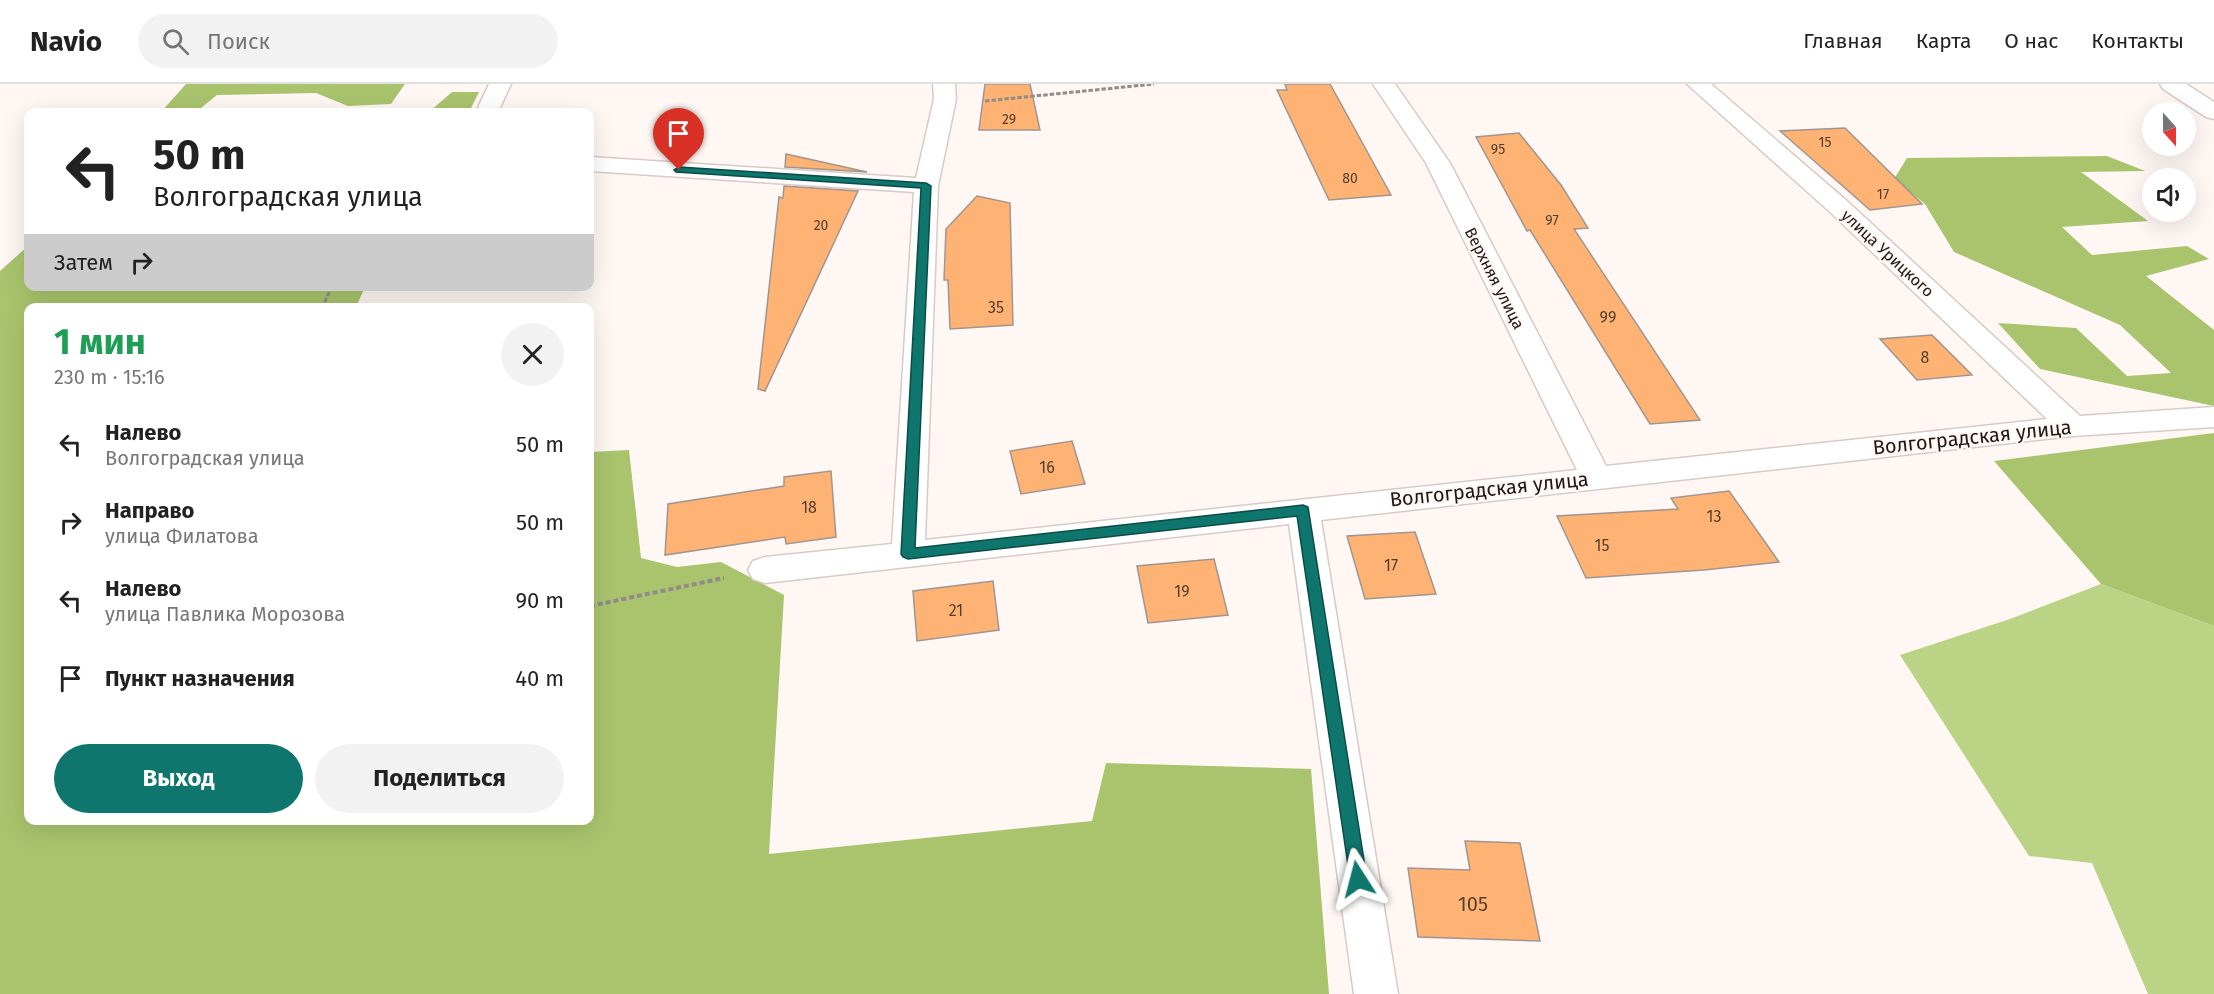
<!DOCTYPE html>
<html lang="ru">
<head>
<meta charset="utf-8">
<style>
	body { margin:0; font-family:"Fira Sans",sans-serif; background:#f2f2f2; color:#222; height:100vh; display:flex; flex-direction:column; font-size:22px; white-space:nowrap }
	* { box-sizing:border-box; margin:0 }
	p { font-size:20px; color:#767676 }
	.icon { flex:none; width:33px; height:33px; fill:none; stroke:currentColor; stroke-width:2; stroke-linecap:round; stroke-linejoin:round }
	.map { position:relative; flex:1; overflow:hidden }
	.drawer { position:absolute; left:24px; top:219px; width:570px; height:522px; display:flex; flex-direction:column; background:#fff; border-radius:12px; box-shadow:0 6px 24px #0002 }
	.drawer>* { flex:none }
	.top-card { position:absolute; left:24px; top:24px; width:570px; height:183px; border-radius:12px; box-shadow:0 6px 24px #0002; background:#fff; color:#222; overflow:hidden }
	.needle { width:39px; rotate:159deg }
	.buttons { position:absolute; left:2142px; top:18px; display:grid; gap:12px }
	.buttons a { display:grid; place-items:center; width:54px; height:54px; border-radius:50%; background:#fff; box-shadow:0 6px 24px #0002; font-size:30px }
	.pin { position:absolute; display:grid; place-items:center; width:51px; height:51px; color:#fff; margin:-62px -26px; border-radius:50% 50% 50% 0; rotate:-45deg; box-shadow:0 0 6px #0007 }
	.pin .icon { rotate:45deg }
	.me { position:absolute; width:66px; margin:-33px; rotate:351deg; stroke-linejoin:round; filter:drop-shadow(0 0 4px #0008) }
	.turn { display:flex; align-items:center; gap:21px; height:126px; padding:0 30px; font-size:27px }
	.turn .icon { width:78px; height:78px; stroke-width:2.5 }
	.turn b { display:block; font-size:42px; line-height:51px }
	.then { display:flex; align-items:center; height:57px; padding:0 30px; background:#0003; gap:12px; font-size:22px }
	.round { display:grid; place-items:center; flex:none; width:63px; height:63px; border-radius:32px; background:#f2f2f2 }
	.summary { display:flex; align-items:center; justify-content:space-between; height:102px; padding:0 30px }
	h1 { font-size:36px; font-weight:700; line-height:45px; color:#1e9e55 }
	.button { display:flex; gap:12px; margin-top:auto; padding:12px 30px }
	.button a { flex:1; height:69px; border-radius:36px; background:#0f766e; color:#fff; font-size:24px; font-weight:700; line-height:69px; text-align:center }
	.button a+a { background:#f2f2f2; color:#222 }
	ul { padding:0; list-style:none }
	li { display:flex; align-items:center; gap:18px; height:78px; padding:0 30px }
	li div { flex:1 }
	li b { display:block; font-size:22px }
	li em { font-style:normal }
	header { display:flex; align-items:center; gap:36px; box-sizing:border-box; height:84px; padding:0 30px; background:#fff; border-bottom:2px solid #e0e0e0 }
	header strong { font-size:28px }
	nav { display:flex; gap:33px; margin-inline-start:auto; font-size:21px }
	.search { width:420px; height:54px; background:#f2f2f2; display:flex; align-items:center; gap:15px; box-sizing:border-box; padding:0 21px; border-radius:33px; color:#767676; font-size:22px }
	.map>svg:first-child { display:block }
	.green { fill:#bad385 }
	.forest { fill:#a9c46d }
	.building { fill:#feb374; stroke:#a1968f; stroke-width:1.5 }
	.lines { fill:none; stroke-linecap:round; stroke-linejoin:round }
	.minor-casing { stroke:#d8cac6; stroke-width:3 }
	.path-far1 { stroke:#928b88; stroke-width:3; stroke-dasharray:4.5 2; stroke-linecap:butt }
	.path { stroke:#928b88; stroke-width:4; stroke-dasharray:5 3; stroke-linecap:butt }
	.minor { fill:#fff; fill-rule:evenodd }
	.route { fill:#0f766e; stroke:#0a4d48; stroke-width:1.5 }
	.labels { text-anchor:middle; stroke-width:4.5; stroke-linejoin:round; paint-order:stroke }
	.far-number-label { font-size:14px; fill:#553f2e }
	.far-street-label { font-size:16px; fill:#1d1816; stroke:#fff7f4 }
	.number-label { font-size:16px; fill:#553f2e }
	.street-label { font-size:20px; fill:#1d1816; stroke:#fff7f4 }
	.near-number-label { font-size:20px; fill:#553f2e }
</style>
</head>
<body>
<header>
<strong>Navio</strong>
<div class="search"><svg class="icon" aria-label="search" viewBox="0 0 24 24"><circle cx="10" cy="10" r="6"/><path d="M15 15l6 6"/></svg>Поиск</div>
<nav><a>Главная</a><a>Карта</a><a>О нас</a><a>Контакты</a></nav>
</header>
<div class="map">
<svg width="2214" height="910" viewBox="0 0 2214 910">
	<rect width="100%" height="100%" fill="#fff7f4"/>
	<path class="green" d="M2101,500L2214,542V910H2148L2092,779L2029,772L1900,571L2010,535Z"/>
	<g class="forest">
		<path d="M186,0H405L391,20L348,22L316,9L217,11L196,28H161Z"/>
		<path d="M452,8H479L469,28H429Z"/>
		<path d="M2107,72L2145,87L2081,88L2148,137L2062,143L2092,171L2187,162L2209,175L2146,192L2214,246V322L2040,285L1998,239L2076,244L2127,292L2171,289L2120,241L1954,168L1925,120L1894,95L1907,74Z"/>
		<path d="M28,162V202L365,203L356,223L28,224V736H590V368L629,366L641,474L677,483L721,478L784,511L769,770L1092,737L1106,679L1311,685L1329,910H0V187Z"/>
		<path d="M2214,349V542L2101,500L1994,377Z"/>
	</g>
	<g class="building">
		<path d="M985,0H1030L1040,46H979Z"/>
		<path d="M1285,0H1330L1391,111L1329,116L1277,6H1287Z"/>
		<path d="M1845,44L1922,120L1870,126L1780,47Z"/>
		<path d="M1519,49L1561,101L1588,144L1574,145L1700,336L1650,340L1530,146L1527,147L1476,53Z"/>
		<path d="M786,70L867,88L785,83Z"/>
		<path d="M784,102L858,107L765,307L758,305L779,113L783,114Z"/>
		<path d="M977,112L1010,119L1013,241L950,245L948,196H944L946,145Z"/>
		<path d="M1932,251L1972,291L1917,296L1880,255Z"/>
		<path d="M1072,357L1085,400L1021,410L1010,367Z"/>
		<path d="M831,387L836,453L786,460L785,453L665,471L668,420L784,402V393Z"/>
		<path d="M1729,407L1779,478L1704,486L1586,494L1557,432L1678,425L1671,414Z"/>
		<path d="M1415,448L1436,510L1365,515L1347,452Z"/>
		<path d="M1214,475L1228,531L1148,539L1137,482Z"/>
		<path d="M993,497L999,546L917,557L913,507Z"/>
		<path d="M1465,757L1520,759L1540,857L1418,853L1408,784L1470,786Z"/>
	</g>
	<g class="lines">
		<g class="minor-casing">
			<g id="minor">
				<path d="M489,0H511L498,28H476Z"/>
				<path d="M933,0H955L956,15L938,102L925,456L1577,386L1426,79L1373,0H1395L1450,79L1606,382L2047,335L1829,127L1687,0H1711L1847,117L2080,332L2214,323V343L2073,352L1321,436L1398,910H1354L1289,440L765,499L753,495L748,486L753,477L765,473L892,460L914,108L590,87V73L916,94L934,15Z"/>
				<path d="M2160,0H2186L2214,18V35L2206,33L2163,5Z"/>
			</g>
		</g>
		<g class="path-far1">
			<path d="M985,17L1154,0"/>
			<path d="M322,224L332,202"/>
		</g>
		<path class="path" d="M590,522L724,494"/>
		<use href="#minor" class="minor"/>
	</g>
	<path class="route" d="M679,83L926,99L931,102L915,464L1303,421L1308,423L1367,795L1364,800L1358,803L1352,800L1350,795L1297,432L908,475L903,473L901,470L921,104L676,88L674,86Z"/>
	<g class="labels">
		<g class="far-number-label">
			<text x="1009" y="40">29</text>
			<text x="1825" y="63">15</text>
			<text x="1498" y="70">95</text>
			<text x="1350" y="99">80</text>
			<text x="1883" y="115">17</text>
			<text x="1552" y="141">97</text>
			<text x="821" y="146">20</text>
		</g>
		<g class="far-street-label">
			<text transform="translate(1888 169) rotate(43)" y="6">улица Урицкого</text>
			<text transform="translate(1495 194) rotate(63)" y="6">Верхняя улица</text>
		</g>
		<g class="number-label">
			<text x="996" y="229">35</text>
			<text x="1608" y="239">99</text>
			<text x="1925" y="279">8</text>
			<text x="1047" y="389">16</text>
			<text x="809" y="429">18</text>
			<text x="1714" y="438">13</text>
			<text x="1602" y="467">15</text>
			<text x="1391" y="487">17</text>
			<text x="1182" y="513">19</text>
			<text x="956" y="532">21</text>
		</g>
		<g class="street-label">
			<text transform="translate(1972 353) rotate(-6)" y="7">Волгоградская улица</text>
			<text transform="translate(1489 405) rotate(-6)" y="7">Волгоградская улица</text>
		</g>
		<g class="near-number-label">
			<text x="1473" y="827">105</text>
		</g>
	</g>
</svg>
<div class="buttons">
<a><svg class="needle" viewBox="-14 -14 28 28"><path d="M0-13l5 13h-10z" fill="#e53935"/><path d="M0 13l5-13h-10z" fill="#767676"/></svg></a>
<a><svg class="icon" aria-label="sound" viewBox="0 0 24 24"><path d="M4 9h4l5-4v14l-5-4H4zM17 9q2 3 0 6"/></svg></a>
</div>
<div class="pin" style="left:679px;top:86px;background:#d93025"><svg class="icon" aria-label="arrive" viewBox="0 0 24 24"><path d="M6 21V4h12l-3 4 3 4H6"/></svg></div>
<svg class="me" style="left:1358px;top:795px" viewBox="-20 -20 40 40"><path d="M0-17L14 15 0 8-14 15z" fill="#0f766e" stroke="#fff" stroke-width="4"/></svg>
<div class="top-card">
<div class="turn"><svg class="icon" aria-label="left" viewBox="0 0 24 24"><path d="M17 20v-9H6M10 6l-5 5 5 5"/></svg><div><b>50 m</b>Волгоградская улица</div></div>
<div class="then">Затем<svg class="icon" aria-label="right" viewBox="0 0 24 24"><path d="M7 20v-9h11M14 6l5 5-5 5"/></svg></div>
</div>
<section class="drawer">
<div class="summary"><div><h1>1 мин</h1><p>230 m · 15:16</p></div><a class="round"><svg class="icon" aria-label="close" viewBox="0 0 24 24"><path d="M6 6l12 12M18 6L6 18"/></svg></a></div>
<ul>
<li><svg class="icon" aria-label="left" viewBox="0 0 24 24"><path d="M17 20v-9H6M10 6l-5 5 5 5"/></svg><div><b>Налево</b><p>Волгоградская улица</p></div><em>50 m</em></li>
<li><svg class="icon" aria-label="right" viewBox="0 0 24 24"><path d="M7 20v-9h11M14 6l5 5-5 5"/></svg><div><b>Направо</b><p>улица Филатова</p></div><em>50 m</em></li>
<li><svg class="icon" aria-label="left" viewBox="0 0 24 24"><path d="M17 20v-9H6M10 6l-5 5 5 5"/></svg><div><b>Налево</b><p>улица Павлика Морозова</p></div><em>90 m</em></li>
<li><svg class="icon" aria-label="arrive" viewBox="0 0 24 24"><path d="M6 21V4h12l-3 4 3 4H6"/></svg><div><b>Пункт назначения</b></div><em>40 m</em></li>
</ul>
<div class="button"><a>Выход</a><a>Поделиться</a></div>
</section>
</div>
</body>
</html>
